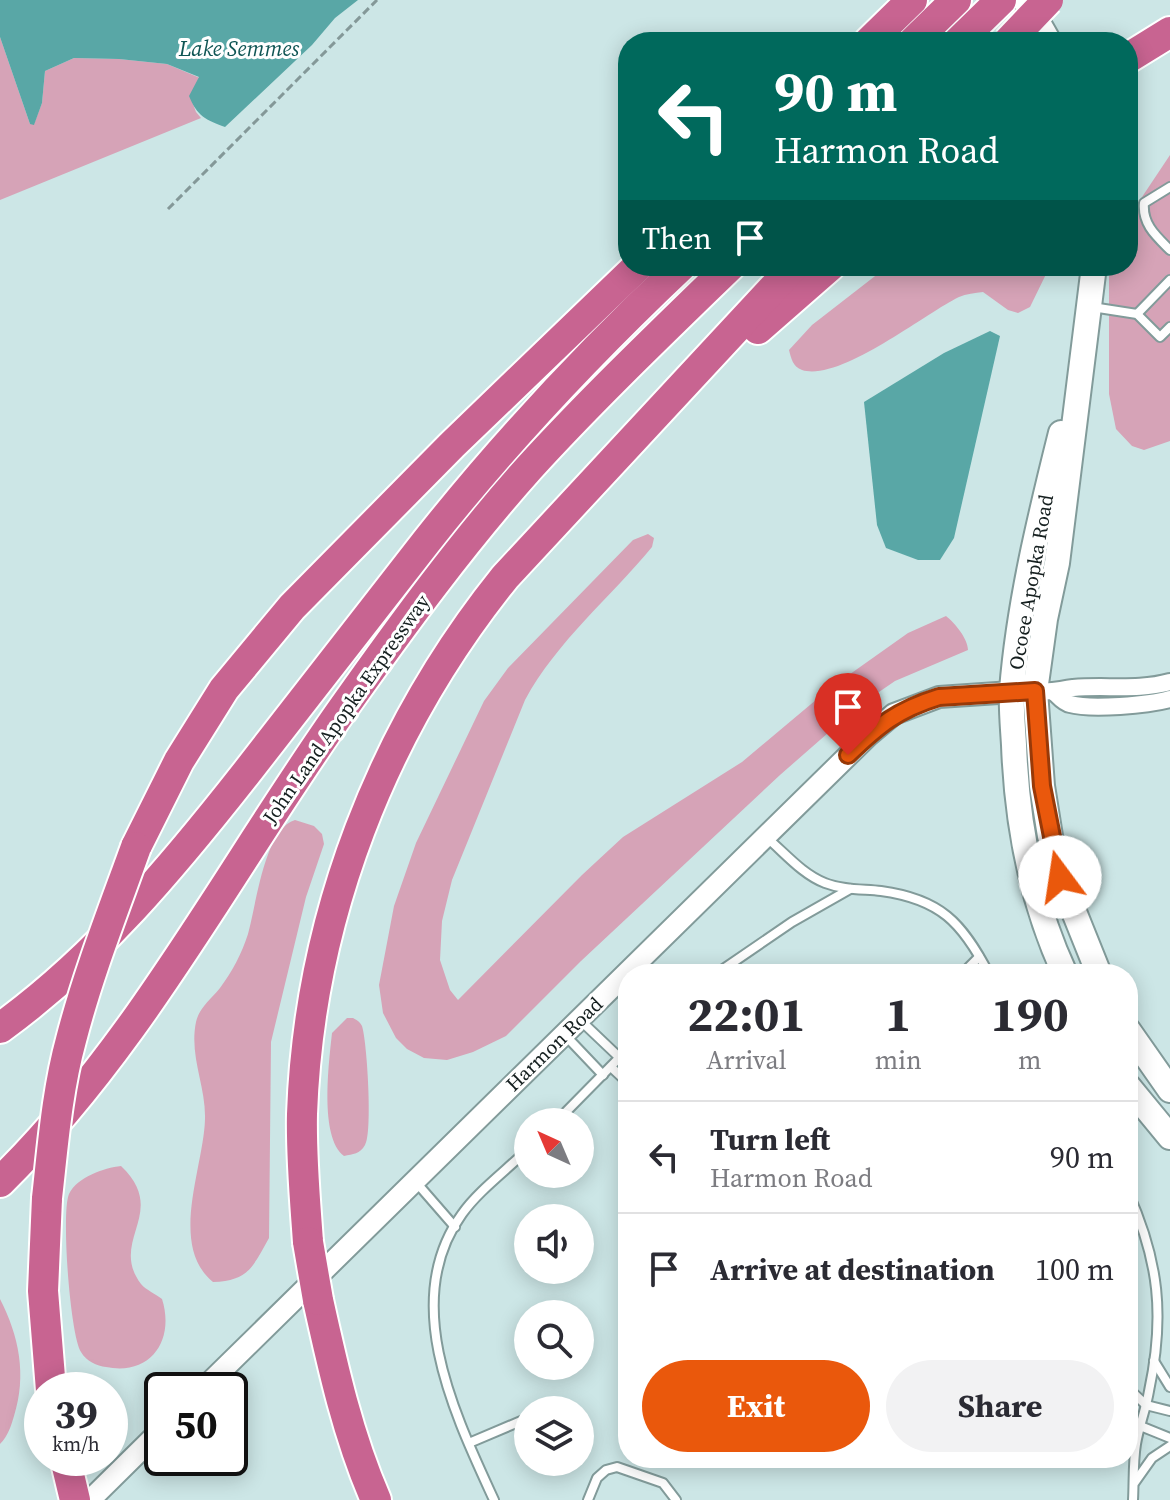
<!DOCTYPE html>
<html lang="en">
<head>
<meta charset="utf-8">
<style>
	body { margin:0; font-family:"Source Serif 4",serif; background:#f2f2f3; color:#2b2b33; height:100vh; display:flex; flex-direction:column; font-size:30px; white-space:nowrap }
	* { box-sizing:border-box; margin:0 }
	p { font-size:26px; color:#7c7c81 }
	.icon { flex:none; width:44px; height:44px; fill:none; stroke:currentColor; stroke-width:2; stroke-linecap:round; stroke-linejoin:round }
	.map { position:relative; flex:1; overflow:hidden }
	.side { position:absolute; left:618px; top:964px; width:520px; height:504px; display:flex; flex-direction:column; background:#fff; border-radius:32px; box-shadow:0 4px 20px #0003 }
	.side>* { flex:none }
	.top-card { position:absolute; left:618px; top:32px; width:520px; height:244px; border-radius:32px; box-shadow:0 4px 20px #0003; background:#00695c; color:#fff; overflow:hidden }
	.needle { width:52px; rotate:316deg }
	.buttons { position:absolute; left:514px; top:1108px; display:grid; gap:16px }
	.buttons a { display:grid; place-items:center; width:80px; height:80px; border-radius:50%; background:#fff; box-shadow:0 4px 20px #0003; font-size:40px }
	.speed { position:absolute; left:24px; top:1372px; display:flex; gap:16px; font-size:40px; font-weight:700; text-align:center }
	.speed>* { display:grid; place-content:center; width:104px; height:104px; border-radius:50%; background:#fff; box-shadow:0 4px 20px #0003; line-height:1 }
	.speed small { font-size:20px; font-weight:400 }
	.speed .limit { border:4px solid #111; border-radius:12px; background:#fff; color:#111 }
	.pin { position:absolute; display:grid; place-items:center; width:68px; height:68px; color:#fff; margin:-82px -34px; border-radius:50% 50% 50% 0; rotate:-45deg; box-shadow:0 0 8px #0007 }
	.pin .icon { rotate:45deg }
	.me { position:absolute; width:88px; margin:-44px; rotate:346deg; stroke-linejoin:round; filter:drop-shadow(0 0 6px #0008) }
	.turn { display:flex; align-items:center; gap:28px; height:168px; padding:0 24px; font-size:36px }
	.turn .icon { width:104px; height:104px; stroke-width:2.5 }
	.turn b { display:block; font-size:56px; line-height:68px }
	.then { display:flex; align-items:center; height:76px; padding:0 24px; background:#0003; gap:16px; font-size:30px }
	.eta { display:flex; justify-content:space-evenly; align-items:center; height:136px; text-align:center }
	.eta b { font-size:48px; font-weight:700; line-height:56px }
	.action { display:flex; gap:16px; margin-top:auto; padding:16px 24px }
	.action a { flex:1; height:92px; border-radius:48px; background:#ea580c; color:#fff; font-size:32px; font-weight:700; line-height:92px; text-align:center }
	.action a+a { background:#f2f2f3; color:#2b2b33 }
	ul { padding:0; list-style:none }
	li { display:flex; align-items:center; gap:24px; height:112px; padding:0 24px; border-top:2px solid #e1e1e2 }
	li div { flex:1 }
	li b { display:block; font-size:30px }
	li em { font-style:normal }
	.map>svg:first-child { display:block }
	.green { fill:#d6a3b7 }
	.water { fill:#59a7a6 }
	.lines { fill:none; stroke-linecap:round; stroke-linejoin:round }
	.service-casing { stroke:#829b9a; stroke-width:12 }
	.minor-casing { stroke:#829b9a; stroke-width:20 }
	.tertiary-casing { stroke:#829b9a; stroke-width:24 }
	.secondary-casing { stroke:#829b9a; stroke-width:28 }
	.motorway-casing { stroke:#fff; stroke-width:34 }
	.path { stroke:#849898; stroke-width:3; stroke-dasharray:8 4; stroke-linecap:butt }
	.service { stroke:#fff; stroke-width:8 }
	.minor { stroke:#fff; stroke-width:16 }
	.tertiary { stroke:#fff; stroke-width:20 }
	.secondary { stroke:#fff; stroke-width:24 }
	.motorway { stroke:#c86491; stroke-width:30 }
	.motorway-bridge-casing { stroke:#fff; stroke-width:34; stroke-linecap:butt }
	.motorway-bridge { stroke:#c86491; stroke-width:30 }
	.route-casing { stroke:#983908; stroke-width:20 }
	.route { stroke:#ea580c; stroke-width:14 }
	.labels { text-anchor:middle; stroke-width:6; stroke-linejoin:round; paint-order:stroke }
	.street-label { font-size:20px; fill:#151f1f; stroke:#fff }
	.water-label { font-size:22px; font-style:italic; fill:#0f5554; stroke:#fff }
</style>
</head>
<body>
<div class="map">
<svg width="1170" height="1500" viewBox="0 0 1170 1500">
	<rect width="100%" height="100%" fill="#cce6e6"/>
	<g class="green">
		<path d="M0,37L30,124H34L42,103L45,71L74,58L119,59L167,64L200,78L190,96L196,112L201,118L0,200Z"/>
		<path d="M1170,155V441L1144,450L1132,446L1116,429L1109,394V273L1110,266H1128V218Z"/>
		<path d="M888,266H1050L1030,307L1018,313L1008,310L983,292C975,293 966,294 959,297C924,314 840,382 802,370C793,367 791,358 789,350L812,325Z"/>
		<path d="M648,534L654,538L652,547C610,598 557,641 525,700L452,880L442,921L440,960L450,990L458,1000L582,875L623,837L742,762L829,689L908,633L946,616C955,623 968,639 968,650L895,681L860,705L780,775L581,961L506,1036L473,1052L447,1060L424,1058L407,1049L396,1038L383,1013L379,985L394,906L416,843L484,701L508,668L633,540Z"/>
		<path d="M295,820L314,826L322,834L324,844L306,897L271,1042L269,1238C253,1266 249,1281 213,1282C168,1245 204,1167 205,1119C206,1086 189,1056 196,1022C199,1008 211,999 220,988C232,972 242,953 248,934C256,907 264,829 295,820Z"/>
		<path d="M347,1018H353C358,1021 359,1021 362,1026C367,1041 373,1134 365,1145C360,1154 353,1154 344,1156C319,1137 329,1062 332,1033Z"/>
		<path d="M121,1166C170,1213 108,1240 141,1284C146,1290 156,1294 162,1299C175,1340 151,1376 106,1367C97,1366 86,1361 81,1352C70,1335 61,1212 69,1194C77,1177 104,1168 121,1166Z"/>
		<path d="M0,1299C19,1336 27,1375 14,1416C11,1426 8,1436 0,1444Z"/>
	</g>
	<g class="water">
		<path d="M0,0H358L335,18L312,45L225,127C206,120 197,116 189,96L199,77L167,64L119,59L74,58L45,71L42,103L34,125L30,124L0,37Z"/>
		<path d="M990,331L1000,336L954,538L940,560H918L886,548L877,525L864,402L944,353Z"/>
	</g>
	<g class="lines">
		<g class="service-casing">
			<g id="service">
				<path d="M1170,187L1144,203C1142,224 1156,236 1170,250"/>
				<path d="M1092,307L1137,314L1160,337L1170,327"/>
				<path d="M1137,314L1170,280"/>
				<path d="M766,837C785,853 802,874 825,883C843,890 862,889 881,891C940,899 962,922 989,974"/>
				<path d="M716,974L792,922L850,889"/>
				<path d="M962,974L979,957"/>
				<path d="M580,1020L620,1058L628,1050"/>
				<path d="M565,1035L603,1075"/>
				<path d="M611,1067L628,1083"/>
				<path d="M556,1122L622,1055"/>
				<path d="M415,1181L455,1227"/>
				<path d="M1128,1192C1159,1261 1165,1316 1149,1391C1146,1409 1139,1426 1136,1444C1133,1462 1134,1482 1133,1500"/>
				<path d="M1154,1361L1170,1387"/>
				<path d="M1128,1388L1146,1405L1170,1411"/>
				<path d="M1128,1421L1170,1438"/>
				<path d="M469,1443L528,1418"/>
				<path d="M1135,1482L1152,1458L1170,1446"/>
				<path d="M494,1500C455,1415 399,1301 462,1214C478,1191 508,1169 528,1149"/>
				<path d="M588,1500L597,1478L606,1470L617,1467L663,1483L676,1500"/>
			</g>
		</g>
		<g class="minor-casing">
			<g id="minor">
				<path d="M1035,691C1053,693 1057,690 1073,688C1106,685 1138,691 1170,682"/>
				<path d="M1055,693C1059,697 1064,703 1070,704C1091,710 1149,705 1170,699"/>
			</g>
		</g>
		<g class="tertiary-casing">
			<g id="tertiary">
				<path d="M202,1390L869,735L894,714L939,697L1027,691"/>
				<path d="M90,1500L162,1429"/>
			</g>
		</g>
		<g class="secondary-casing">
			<g id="secondary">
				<path d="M1025,0L1049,42"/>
				<path d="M1094,266L1057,563L1045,619L1035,691L1042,786L1050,836L1060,877L1099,974"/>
				<path d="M1061,433C1040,517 1019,603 1012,690C1011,708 1013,727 1014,745C1017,825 1031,901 1065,974"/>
				<path d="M1128,1030L1170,1090"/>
				<path d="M1128,1086L1170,1137"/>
			</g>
		</g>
		<g class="motorway-casing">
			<g id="motorway">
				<path d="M869,42L912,0"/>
				<path d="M913,42L956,0"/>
				<path d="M958,42L1001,0"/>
				<path d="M1128,58L1170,32"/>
				<path d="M758,329L830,266"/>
				<path d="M136,847L179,761L224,689L292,607L452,445L638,266"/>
				<path d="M0,1028C97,958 174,865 247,772C307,695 366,618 426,542C504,443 590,352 681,266"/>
				<path d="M0,1182C140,1045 231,866 344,707C402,625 462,543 529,468C593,398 662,332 730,266"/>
				<path d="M47,1198L43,1291L51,1390"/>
				<path d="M308,1242C305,1199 301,1157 302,1114C309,918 382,730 505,577L794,266"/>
				<path d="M318,1300C333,1368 348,1436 376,1500"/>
				<path d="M65,1458L75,1500"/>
			</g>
		</g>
		<path class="path" d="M168,209L377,0"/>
		<use href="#service" class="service"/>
		<use href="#minor" class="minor"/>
		<use href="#tertiary" class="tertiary"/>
		<use href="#secondary" class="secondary"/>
		<use href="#motorway" class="motorway"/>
		<g class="motorway-bridge-casing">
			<g id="motorway-bridge">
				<path d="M1008,42L1048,0"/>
				<path d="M47,1198C53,1145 57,1091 71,1040C88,974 113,911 136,847"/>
				<path d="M308,1242L318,1300"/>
			</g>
		</g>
		<use href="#motorway-bridge" class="motorway-bridge"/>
	</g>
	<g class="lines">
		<g class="route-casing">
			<path id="route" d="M848,755C879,725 897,710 939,697L1035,691L1042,786L1060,877"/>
		</g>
		<use href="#route" class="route"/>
	</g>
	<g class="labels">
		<g class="street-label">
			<text transform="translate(1031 582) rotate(-80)" y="7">Ocoee Apopka Road</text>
			<text transform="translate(346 709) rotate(-55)" y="7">John Land Apopka Expressway</text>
			<text transform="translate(554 1044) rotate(-44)" y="7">Harmon Road</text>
		</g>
		<g class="water-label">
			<text x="239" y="56">Lake Semmes</text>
		</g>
	</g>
</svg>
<div class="buttons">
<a><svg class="needle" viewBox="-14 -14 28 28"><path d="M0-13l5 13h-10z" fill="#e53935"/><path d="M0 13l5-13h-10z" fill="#7c7c81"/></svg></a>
<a><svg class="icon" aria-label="sound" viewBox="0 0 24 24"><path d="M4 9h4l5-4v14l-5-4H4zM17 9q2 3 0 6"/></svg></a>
<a><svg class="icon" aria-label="search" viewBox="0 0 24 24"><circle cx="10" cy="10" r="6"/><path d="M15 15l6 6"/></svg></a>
<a><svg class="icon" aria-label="layers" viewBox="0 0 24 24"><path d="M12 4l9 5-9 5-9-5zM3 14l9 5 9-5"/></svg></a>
</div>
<div class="speed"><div>39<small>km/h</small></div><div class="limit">50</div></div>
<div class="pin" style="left:848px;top:755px;background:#d93025"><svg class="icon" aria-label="arrive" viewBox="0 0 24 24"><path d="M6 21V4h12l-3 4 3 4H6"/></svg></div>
<svg class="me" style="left:1060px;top:877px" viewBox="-20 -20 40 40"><circle r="19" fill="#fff"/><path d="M0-13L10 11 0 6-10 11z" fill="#ea580c"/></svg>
<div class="top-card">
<div class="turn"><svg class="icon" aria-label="left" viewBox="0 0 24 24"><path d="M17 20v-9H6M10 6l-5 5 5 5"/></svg><div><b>90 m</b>Harmon Road</div></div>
<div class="then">Then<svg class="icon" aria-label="arrive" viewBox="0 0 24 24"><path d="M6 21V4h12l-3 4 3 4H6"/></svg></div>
</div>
<section class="side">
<div class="eta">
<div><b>22:01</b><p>Arrival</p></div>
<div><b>1</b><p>min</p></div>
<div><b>190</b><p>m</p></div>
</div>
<ul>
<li><svg class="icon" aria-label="left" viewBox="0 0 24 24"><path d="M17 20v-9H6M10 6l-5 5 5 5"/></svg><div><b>Turn left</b><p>Harmon Road</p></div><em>90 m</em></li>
<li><svg class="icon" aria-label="arrive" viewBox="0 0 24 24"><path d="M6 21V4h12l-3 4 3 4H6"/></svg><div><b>Arrive at destination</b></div><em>100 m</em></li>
</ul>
<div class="action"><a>Exit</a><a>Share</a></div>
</section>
</div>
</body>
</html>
